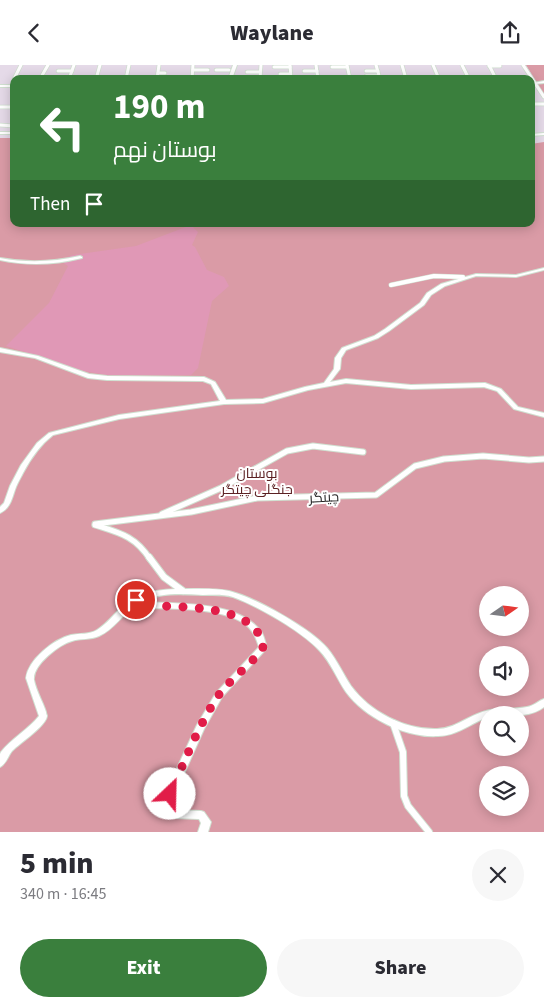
<!DOCTYPE html>
<html lang="en">
<head>
<meta charset="utf-8">
<style>
	body { margin:0; font-family:"Source Sans 3",Cairo,sans-serif; background:#f7f7f7; color:#2b2b33; height:100vh; display:flex; flex-direction:column; font-size:19px; white-space:nowrap }
	* { box-sizing:border-box; margin:0 }
	p { font-size:16px; color:#7c7c81 }
	.icon { flex:none; width:28px; height:28px; fill:none; stroke:currentColor; stroke-width:2; stroke-linecap:round; stroke-linejoin:round }
	.map { position:relative; height:767px; overflow:hidden }
	.side { display:flex; flex-direction:column; background:#fff; flex:1 }
	.side>* { flex:none }
	.top-card { position:absolute; left:10px; top:10px; width:525px; height:152px; border-radius:10px; box-shadow:0 2px 12px #0003; background:#3a7f3d; color:#fff; overflow:hidden }
	.needle { width:32px; rotate:76deg }
	.tools { position:absolute; left:479px; top:521px; display:grid; gap:10px }
	.tools a { display:grid; place-items:center; width:50px; height:50px; border-radius:50%; background:#fff; box-shadow:0 2px 12px #0003; font-size:25px }
	.pin { position:absolute; display:grid; place-items:center; width:42px; height:42px; color:#fff; margin:-21px; border:2px solid #fff; border-radius:50%; box-shadow:0 1px 5px #0007 }
	.me { position:absolute; width:55px; margin:-28px; rotate:24deg; stroke-linejoin:round; filter:drop-shadow(0 0 4px #0008) }
	.turn { display:flex; align-items:center; gap:18px; height:105px; padding:0 20px; font-size:22px }
	.turn .icon { width:65px; height:65px; stroke-width:2.5 }
	.turn b { display:block; font-size:35px; line-height:42px }
	.then { display:flex; align-items:center; height:48px; padding:0 20px; background:#0003; gap:10px; font-size:19px }
	.round { display:grid; place-items:center; flex:none; width:52px; height:52px; border-radius:26px; background:#f7f7f7 }
	.head { display:flex; align-items:center; justify-content:space-between; height:85px; padding:0 20px }
	h1 { font-size:30px; font-weight:800; line-height:38px }
	.primary-button { display:flex; gap:10px; margin-top:auto; padding:10px 20px }
	.primary-button a { flex:1; height:58px; border-radius:30px; background:#3a7f3d; color:#fff; font-size:20px; font-weight:800; line-height:58px; text-align:center }
	.primary-button a+a { background:#f7f7f7; color:#2b2b33 }
	header { display:flex; justify-content:space-between; align-items:center; height:65px; padding:0 20px; background:#fff; font-size:22px; font-weight:800 }
	.map>svg:first-child { display:block }
	.green { fill:#da9ba6; fill-rule:evenodd }
	.pitch { fill:#e098b6 }
	.lines { fill:none; stroke-linecap:round; stroke-linejoin:round }
	.minor-far3-casing { stroke:#d0dfd0; stroke-width:4.5 }
	.minor-far2-casing { stroke:#d0dfd0; stroke-width:5 }
	.minor-far1-casing { stroke:#d0dfd0; stroke-width:7 }
	.minor-casing { stroke:#d0dfd0; stroke-width:8 }
	.tertiary-casing { stroke:#d0dfd0; stroke-width:2 }
	.secondary-casing { stroke:#d0dfd0; stroke-width:2 }
	.minor-far3 { stroke:#fff; stroke-width:3 }
	.minor-far2 { stroke:#fff; stroke-width:4 }
	.minor-far1 { stroke:#fff; stroke-width:5 }
	.minor { stroke:#fff; stroke-width:6 }
	.tertiary { fill:#fff; fill-rule:evenodd }
	.secondary { fill:#fff; fill-rule:evenodd }
	.route { stroke:#e11d48; stroke-width:9; stroke-dasharray:0 16.2 }
	.labels { text-anchor:middle; stroke-width:4; stroke-linejoin:round; paint-order:stroke }
	.park-label { font-size:14px; fill:#5b2022; stroke:#fff }
	.street-label { font-size:14px; fill:#272727; stroke:#fff }
</style>
</head>
<body>
<header><svg class="icon" aria-label="back" viewBox="0 0 24 24"><path d="M15 5l-7 7 7 7"/></svg>Waylane<svg class="icon" aria-label="share" viewBox="0 0 24 24"><path d="M12 15V3M7 8l5-5 5 5M5 13v7h14v-7"/></svg></header>
<div class="map">
<svg width="544" height="767" viewBox="0 0 544 767">
	<rect width="100%" height="100%" fill="#e5dae8"/>
	<g class="green">
		<path d="M526,0H544V30Z"/>
		<path d="M0,73H14V159H531V79L544,77V767H0ZM488,530H520V562H488ZM488,590H520V622H488ZM488,650H520V682H488ZM488,710H520V742H488Z"/>
	</g>
	<path class="pitch" d="M191,160L198,167L192,180L195,182L207,205L224,212L229,221L212,236L198,303L191,310H107L84,306L6,281L49,238L68,201L59,195L73,190L136,181Z"/>
	<g class="lines">
		<g class="minor-far3-casing">
			<g id="minor-far3">
				<path d="M290,0L291,14"/>
				<path d="M316,0L318,14"/>
				<path d="M347,0L350,14"/>
				<path d="M376,0L380,14"/>
				<path d="M402,0L406,14"/>
				<path d="M433,0L439,14"/>
				<path d="M462,0L469,14"/>
				<path d="M489,0L496,14"/>
				<path d="M523,0L544,32"/>
				<path d="M489,1H500"/>
				<path d="M274,2H290"/>
				<path d="M332,2H347"/>
				<path d="M193,5H208"/>
				<path d="M216,5H229"/>
				<path d="M58,6H72"/>
				<path d="M304,6H317"/>
				<path d="M366,6H378"/>
				<path d="M247,7H259"/>
				<path d="M158,8H165"/>
				<path d="M280,9H290"/>
				<path d="M366,11H379"/>
				<path d="M14,14L21,0"/>
				<path d="M40,14L48,0"/>
				<path d="M69,14L74,0"/>
				<path d="M96,14L100,0"/>
				<path d="M126,14L129,0"/>
				<path d="M157,14L159,0"/>
				<path d="M192,14L193,0"/>
				<path d="M260,14L261,0"/>
				<path d="M531,39H544"/>
				<path d="M0,42H14"/>
				<path d="M0,60L14,61"/>
			</g>
		</g>
		<g class="minor-far2-casing">
			<path id="minor-far2" d="M391,220L434,211L463,212"/>
		</g>
		<g class="minor-far1-casing">
			<g id="minor-far1">
				<path d="M162,449L221,423L287,386L313,381L363,387"/>
				<path d="M95,459L191,447L257,433L376,430L415,401L444,394L483,391L529,395L544,394"/>
				<path d="M95,460C120,468 135,471 150,494"/>
			</g>
		</g>
		<g class="minor-casing">
			<g id="minor">
				<path d="M149,492L164,512L183,526"/>
				<path d="M393,658L403,687L404,731L408,741L429,767"/>
			</g>
		</g>
		<g class="tertiary-casing">
			<g id="tertiary">
				<path d="M233,0H237L232,14H228Z"/>
				<rect x="0" y="20" width="14" height="2"/>
				<path d="M80,191L82,192V193C54,200 28,201 0,195V193C27,198 53,197 80,191Z"/>
				<path d="M544,203V205L516,212L476,211L445,221L431,230L424,240L389,266L378,273L346,285L341,293L340,304L330,317L346,314L411,320L485,318L501,324L518,342L544,348V352L514,344L497,326L484,322L411,324L346,318L308,325L263,338L224,339L119,354L53,370C40,380 31,393 23,408C21,412 18,417 16,422C12,432 11,443 0,448V442L4,438L10,421L21,400L37,378L49,368L119,350L220,336L211,319L203,316L107,315L88,313L35,293L0,287V283L38,291L89,309L107,311L204,312L215,317L226,335L263,334L305,322L324,318L334,304L335,293L342,283L374,271L385,264L420,238L427,228L441,219L476,209L516,210Z"/>
				<path d="M184,524C199,524 215,523 229,526C254,532 310,563 327,583C337,595 343,609 351,621C370,647 405,665 437,664C455,664 469,650 486,646C499,642 514,645 527,642C534,641 538,636 544,634V642C528,654 506,650 488,650V652C471,658 457,671 438,671C406,673 365,653 346,627C337,614 331,597 319,585C301,566 258,541 233,532C223,529 213,530 203,530C183,529 162,527 143,536L145,537C180,539 236,536 260,565C264,570 265,577 267,583L222,632L204,664L175,729V741L177,745L201,746L204,747L211,757L208,767H198L201,758L199,754L174,753L171,752L165,741V729L197,660L216,628L259,582C256,573 253,565 245,559C221,542 172,544 144,543L137,539C123,548 114,565 99,571C90,575 81,573 72,576C60,579 32,600 34,615C36,626 43,637 46,647C46,649 47,650 47,651C46,661 20,678 12,686C8,691 6,699 0,702V689L1,687C12,673 28,665 39,651L26,613C28,595 54,574 71,570C80,568 89,570 97,565C107,559 114,549 123,541C139,526 162,524 184,524Z"/>
			</g>
		</g>
		<g class="secondary-casing">
			<g id="secondary">
				<path d="M544,16V18L535,19L533,18Z"/>
				<rect x="0" y="67" width="14" height="2"/>
				<path d="M544,68V70L531,71V69Z"/>
			</g>
		</g>
		<use href="#minor-far3" class="minor-far3"/>
		<use href="#minor-far2" class="minor-far2"/>
		<use href="#minor-far1" class="minor-far1"/>
		<use href="#minor" class="minor"/>
		<use href="#tertiary" class="tertiary"/>
		<use href="#secondary" class="secondary"/>
	</g>
	<g class="lines">
		<path class="route" d="M136,535L144,540C177,543 259,537 263,583C250,601 231,613 218,631C198,661 185,696 170,729"/>
	</g>
	<g class="labels">
		<g class="park-label">
			<text x="257" y="413">بوستان<tspan x="257" dy="16">جنگلی چیتگر</tspan></text>
		</g>
		<g class="street-label">
			<text transform="translate(324 432) rotate(-3)" y="5">چیتگر</text>
		</g>
	</g>
</svg>
<div class="tools">
<a><svg class="needle" viewBox="-14 -14 28 28"><path d="M0-13l5 13h-10z" fill="#e53935"/><path d="M0 13l5-13h-10z" fill="#7c7c81"/></svg></a>
<a><svg class="icon" aria-label="sound" viewBox="0 0 24 24"><path d="M4 9h4l5-4v14l-5-4H4zM17 9q2 3 0 6"/></svg></a>
<a><svg class="icon" aria-label="search" viewBox="0 0 24 24"><circle cx="10" cy="10" r="6"/><path d="M15 15l6 6"/></svg></a>
<a><svg class="icon" aria-label="layers" viewBox="0 0 24 24"><path d="M12 4l9 5-9 5-9-5zM3 14l9 5 9-5"/></svg></a>
</div>
<div class="pin" style="left:136px;top:535px;background:#d93025"><svg class="icon" aria-label="arrive" viewBox="0 0 24 24"><path d="M6 21V4h12l-3 4 3 4H6"/></svg></div>
<svg class="me" style="left:170px;top:729px" viewBox="-20 -20 40 40"><circle r="19" fill="#fff"/><path d="M0-13L10 11 0 6-10 11z" fill="#e11d48"/></svg>
<div class="top-card">
<div class="turn"><svg class="icon" aria-label="left" viewBox="0 0 24 24"><path d="M17 20v-9H6M10 6l-5 5 5 5"/></svg><div><b>190 m</b>بوستان نهم</div></div>
<div class="then">Then<svg class="icon" aria-label="arrive" viewBox="0 0 24 24"><path d="M6 21V4h12l-3 4 3 4H6"/></svg></div>
</div>
</div>
<section class="side">
<div class="head"><div><h1>5 min</h1><p>340 m · 16:45</p></div><a class="round"><svg class="icon" aria-label="close" viewBox="0 0 24 24"><path d="M6 6l12 12M18 6L6 18"/></svg></a></div>
<div class="primary-button"><a>Exit</a><a>Share</a></div>
</section>
</body>
</html>
